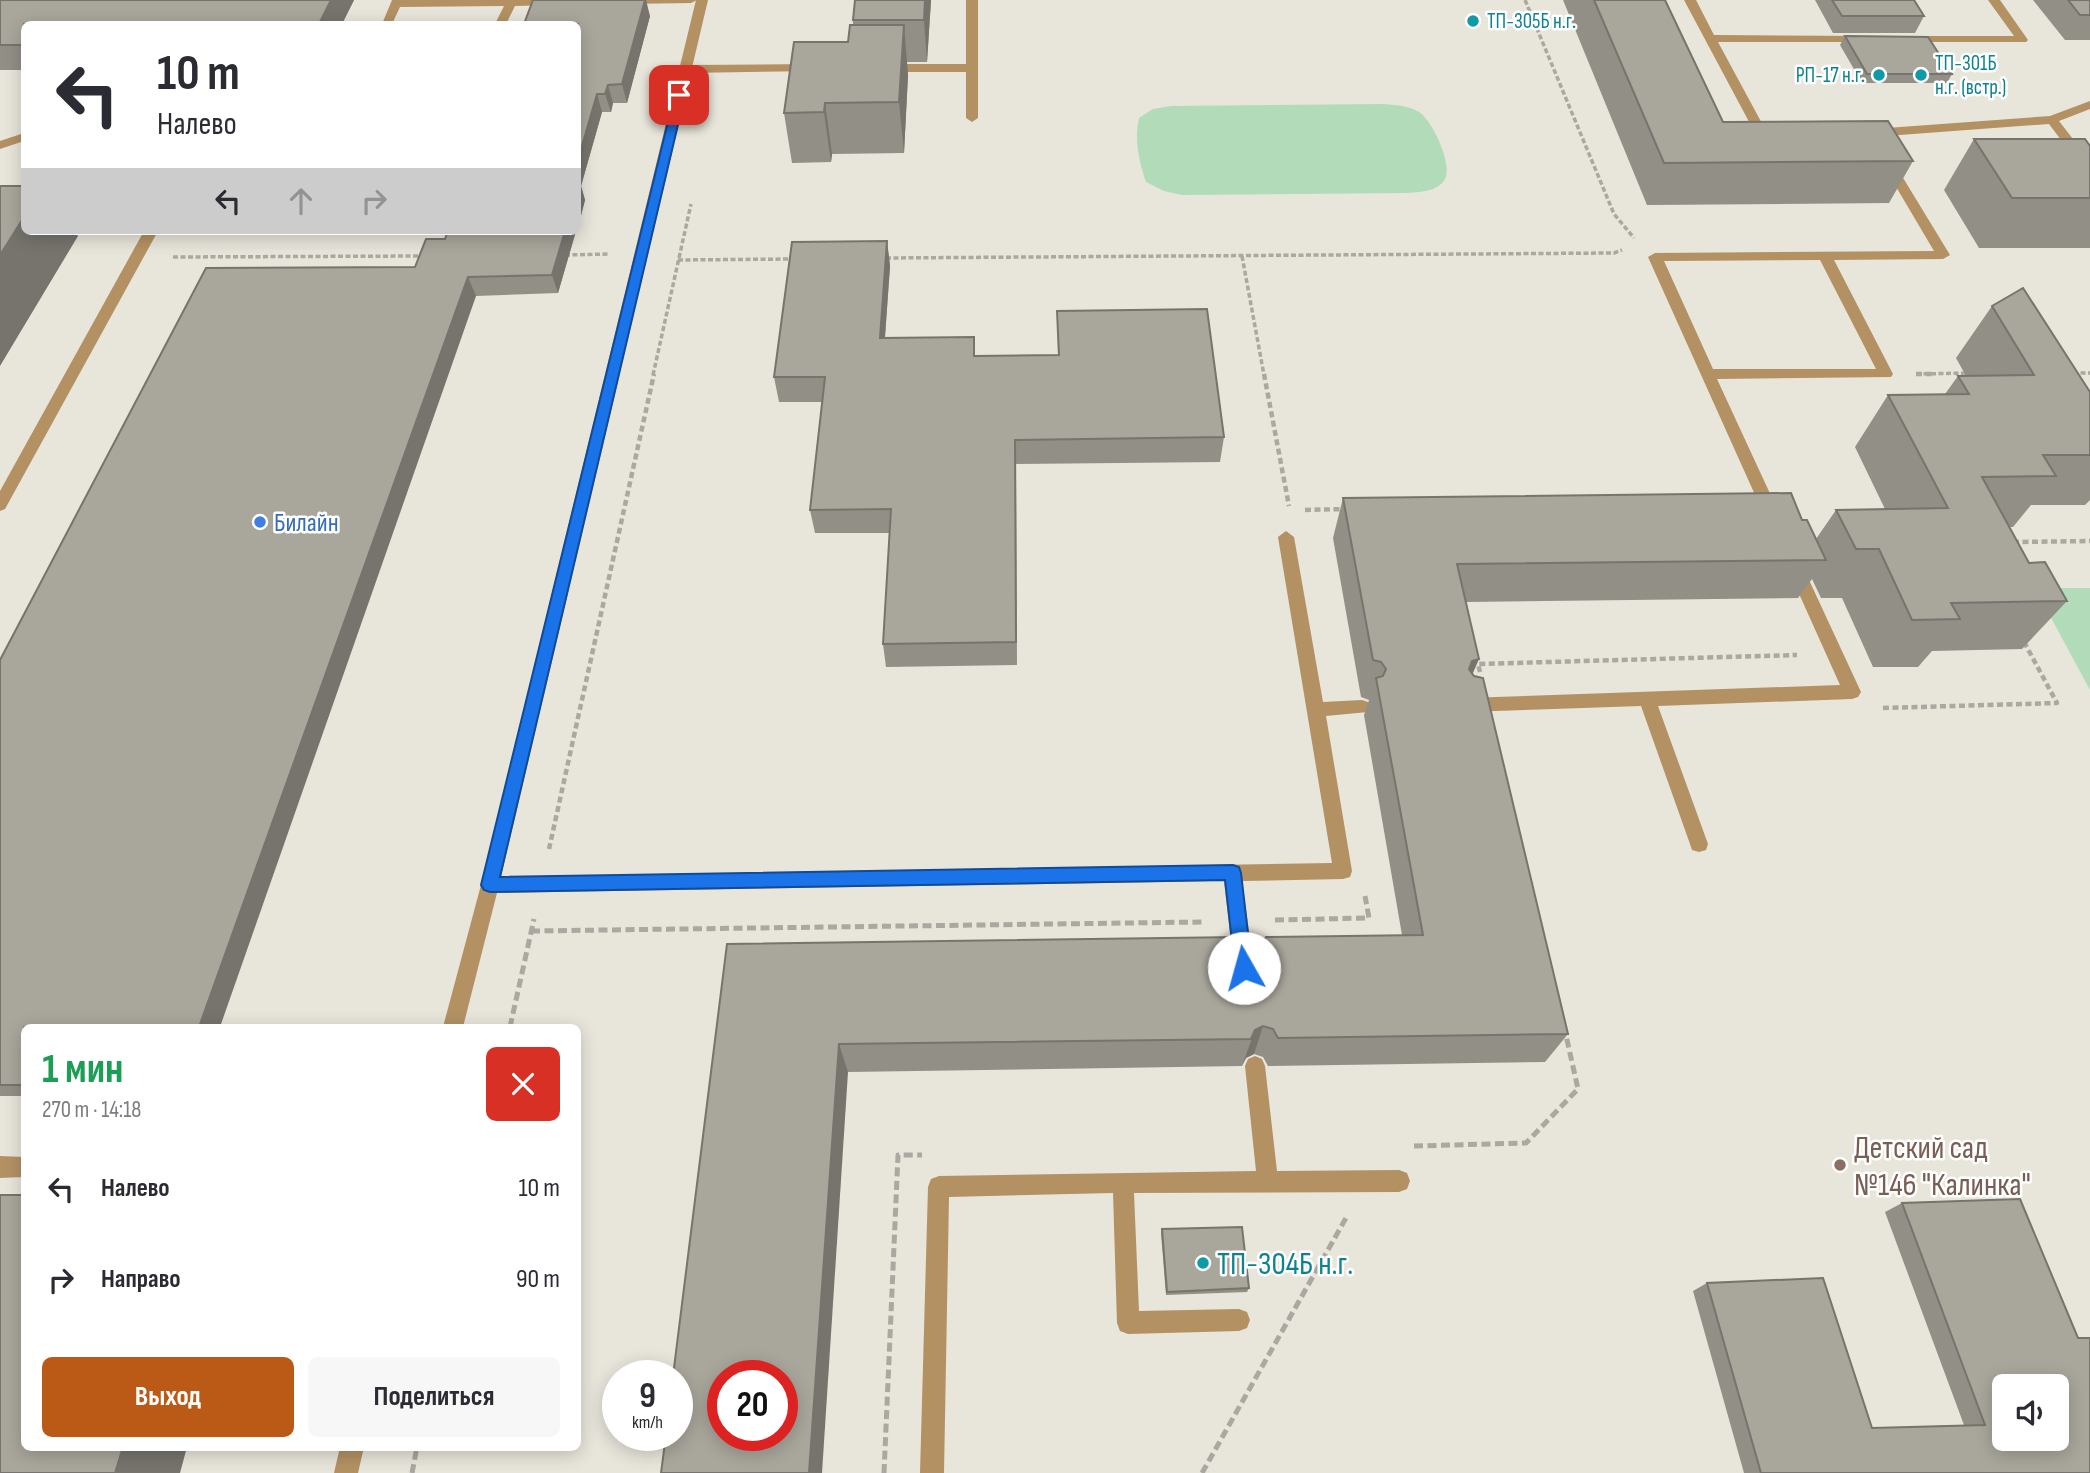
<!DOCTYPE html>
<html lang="ru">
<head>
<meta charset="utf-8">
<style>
	body { margin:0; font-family:"Sofia Sans Condensed",sans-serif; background:#f7f7f7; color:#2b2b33; height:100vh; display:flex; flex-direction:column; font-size:26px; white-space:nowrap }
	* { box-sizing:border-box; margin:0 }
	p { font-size:23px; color:#7c7c81 }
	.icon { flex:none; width:38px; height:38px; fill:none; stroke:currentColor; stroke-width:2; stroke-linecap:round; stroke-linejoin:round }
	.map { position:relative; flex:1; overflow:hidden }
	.panel { position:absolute; left:21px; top:1024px; width:560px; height:427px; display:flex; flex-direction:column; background:#fff; border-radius:10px; box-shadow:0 4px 18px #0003 }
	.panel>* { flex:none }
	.banner { position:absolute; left:21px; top:21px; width:560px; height:214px; border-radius:10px; box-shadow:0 4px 18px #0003; background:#fff; color:#2b2b33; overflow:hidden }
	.fabs { position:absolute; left:1992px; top:1374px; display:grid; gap:14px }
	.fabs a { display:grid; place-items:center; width:77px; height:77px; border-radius:10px; background:#fff; box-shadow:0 4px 18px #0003; font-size:35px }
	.speed { position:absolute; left:602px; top:1360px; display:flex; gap:14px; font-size:35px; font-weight:700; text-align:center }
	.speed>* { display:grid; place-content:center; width:91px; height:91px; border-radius:50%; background:#fff; box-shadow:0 4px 18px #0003; line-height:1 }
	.speed small { font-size:18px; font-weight:400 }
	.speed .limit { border:10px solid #d22; background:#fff; color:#111 }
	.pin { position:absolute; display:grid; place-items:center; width:60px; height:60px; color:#fff; margin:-30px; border-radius:14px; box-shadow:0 4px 10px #0006 }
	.me { position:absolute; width:77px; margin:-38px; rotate:353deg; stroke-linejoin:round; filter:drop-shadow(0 0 5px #0008) }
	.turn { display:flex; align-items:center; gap:24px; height:147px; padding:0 21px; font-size:32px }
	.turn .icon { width:91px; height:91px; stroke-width:2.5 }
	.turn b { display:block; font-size:49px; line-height:60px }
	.lanes { display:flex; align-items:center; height:66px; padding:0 21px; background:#0003; justify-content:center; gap:35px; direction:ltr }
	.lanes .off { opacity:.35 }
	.round { display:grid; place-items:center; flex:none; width:74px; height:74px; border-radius:10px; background:#f7f7f7 }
	.overview { display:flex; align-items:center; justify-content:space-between; height:119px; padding:0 21px }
	h1 { font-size:42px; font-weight:700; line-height:52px; color:#1e9e55 }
	.cta { display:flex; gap:14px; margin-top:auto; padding:14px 21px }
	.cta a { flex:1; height:80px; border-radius:10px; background:#ba5a16; color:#fff; font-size:28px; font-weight:700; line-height:80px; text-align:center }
	.cta a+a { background:#f7f7f7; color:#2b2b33 }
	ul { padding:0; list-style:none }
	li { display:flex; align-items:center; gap:21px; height:91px; padding:0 21px }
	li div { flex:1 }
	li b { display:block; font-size:26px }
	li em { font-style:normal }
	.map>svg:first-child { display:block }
	.green { fill:#b2dcb9 }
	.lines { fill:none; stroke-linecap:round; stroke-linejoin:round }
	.path-far2 { stroke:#aaa8a0; stroke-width:3.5; stroke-dasharray:5 2.5; stroke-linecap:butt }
	.path-far1 { stroke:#aaa8a0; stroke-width:4.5; stroke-dasharray:6 3.5; stroke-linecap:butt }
	.path { stroke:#aaa8a0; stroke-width:5; stroke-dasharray:9 4.5; stroke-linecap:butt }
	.lane { fill:#b39163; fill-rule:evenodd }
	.street { fill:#b39163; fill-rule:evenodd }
	.wall { fill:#918f86 }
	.shaded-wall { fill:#76746d }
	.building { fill:#a9a69c; stroke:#76746d; stroke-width:2; fill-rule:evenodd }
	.route { fill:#1a73e8; stroke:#114b97; stroke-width:2 }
	.culture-dot { fill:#0f9aa8; stroke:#fff; stroke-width:2.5 }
	.shop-dot { fill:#3f7fe0; stroke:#fff; stroke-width:2.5 }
	.education-dot { fill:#8d6e63; stroke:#fff; stroke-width:2.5 }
	.labels { text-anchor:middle; stroke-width:5; stroke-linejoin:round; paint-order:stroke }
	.far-culture-label { font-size:21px; fill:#0d838f; stroke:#fff; text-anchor:start }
	.shop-label { font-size:26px; fill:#366cbe; stroke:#fff; text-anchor:start }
	.near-education-label { font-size:32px; fill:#785e54; stroke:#fff; text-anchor:start }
	.near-culture-label { font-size:32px; fill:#0d838f; stroke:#fff; text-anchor:start }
</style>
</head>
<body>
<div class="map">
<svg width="2090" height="1473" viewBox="0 0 2090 1473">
	<rect width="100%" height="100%" fill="#e8e5db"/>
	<g class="green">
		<path d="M1382,104C1394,105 1408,105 1419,112C1432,120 1453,164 1445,179C1438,192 1419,192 1406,193L1182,195L1164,191L1146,182C1139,162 1134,139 1139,118L1153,109L1171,106Z"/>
		<path d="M2035,588H2090V690Z"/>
	</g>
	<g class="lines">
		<g class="path-far2">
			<path d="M1525,0L1614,214L1634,238"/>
			<path d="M565,255L609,254"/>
			<path d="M1242,256L1264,375"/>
			<path d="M173,257L424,256"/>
			<path d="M886,258L1614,253L1622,250"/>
			<path d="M678,260L793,259"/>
			<path d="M2073,373H2090"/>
			<path d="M1916,374L1970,373"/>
			<path d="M653,375L691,204"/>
		</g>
		<g class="path-far1">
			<path d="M1264,374L1289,506"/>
			<path d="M1916,374H1935"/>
			<path d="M1305,510L1345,509"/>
			<path d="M2013,542L2090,541"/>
			<path d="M1480,672L1478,664L1797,655"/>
			<path d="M1883,708L2057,703L2023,640"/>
			<path d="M549,849L654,374"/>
		</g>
		<g class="path">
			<path d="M1275,920L1369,918L1365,896"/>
			<path d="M531,931L1202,922"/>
			<path d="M510,1027L534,919"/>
			<path d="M1414,1146L1526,1143L1578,1089L1565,1031"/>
			<path d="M412,1473L417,1447"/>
			<path d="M884,1473L898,1155H922"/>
			<path d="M1202,1473L1346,1218"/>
		</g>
		<g class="lane">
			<path d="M392,0H558L560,2L554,5L515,6L506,24H495L504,6L400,7L392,24H382Z"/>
			<path d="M619,0H697L691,3L624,4Z"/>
			<path d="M966,0H978V118L972,122L966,118V72H884L878,68L884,64H966Z"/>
			<path d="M1684,0H1696L1714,35L1868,36L1874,39L1868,42H1718L1765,129L1777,133C1773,139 1759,139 1755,133Z"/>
			<path d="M1988,0H2000L2028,40L2026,42H1906L1900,39L1906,36H2014Z"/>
			<path d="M814,64L818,65V71L686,73L680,69L686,65Z"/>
			<path d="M2090,101V109L2059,121L2090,161V174L2086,173L2049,124L1873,137L1867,133L1873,129L2050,116Z"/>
			<path d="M24,133V141L0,149V141Z"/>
			<path d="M1888,159L1894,163L1950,255L1943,259L1834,260L1893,374L1891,377L1717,379L1779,513L1777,517H1765L1648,257L1655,253L1934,251L1882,163ZM1820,260L1876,369H1713L1664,261Z"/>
			<path d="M144,231H158L5,509L0,511V491Z"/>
			<path d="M1286,531L1294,537L1323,702L1362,700L1368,702L1371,707L1368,712L1326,716L1352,871L1350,877L1343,879L1242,881L1253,960L1250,966L1243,969L1236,966L1233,960L1224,881L490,893L483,891L481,885L483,879L490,877L1332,863L1278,537Z"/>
			<path d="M1795,561L1803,567L1861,692L1858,697L1852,699L1658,706L1708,844L1706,850L1699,852L1692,850L1690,844L1641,706L1465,712L1459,710L1456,705L1459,700L1465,698L1840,685L1787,567Z"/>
			<path d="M1255,1056L1262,1059L1265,1066L1277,1171L1399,1170L1407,1173L1410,1181L1407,1189L1399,1192L1134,1193L1139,1311L1239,1309L1247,1312L1250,1320L1247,1328L1239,1331L1128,1334L1120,1331L1117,1323L1113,1193L949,1197L944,1473H920L928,1187L931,1179L939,1176L1256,1171L1245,1066L1248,1059Z"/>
			<path d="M0,1156L24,1157V1177L0,1178Z"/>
		</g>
		<g class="street">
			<path d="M696,0H708L499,885L463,1027H443L481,885Z"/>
			<path d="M340,1447H364L358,1473H334Z"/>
		</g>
	</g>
	<g class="wall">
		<path d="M0,0H354L342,24H24V70H0Z"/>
		<path d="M855,0H931L927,62H907L908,75L904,153L832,154L831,162L792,163L784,113L848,42L853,25V20Z"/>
		<path d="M1563,0H1665L1723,122L1913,161L1889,203L1647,205Z"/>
		<path d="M1815,0H1914L1924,16L1915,33H1833Z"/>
		<path d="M2033,0H2090V40H2065Z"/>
		<path d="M650,16L627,103H613L611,112H602L581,186L585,200L578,227V24Z"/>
		<path d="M1845,36L1952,74L1947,83H1862L1840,45Z"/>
		<path d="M1974,139L2090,146V248H1979L1944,190Z"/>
		<path d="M448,231H576L558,293L476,296L24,1027V1096H0V660L445,239Z"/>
		<path d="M887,241L890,266L885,338L975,356L1058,355L1057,311L1224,437L1220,462L1016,464L1017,665L886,667L883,644L890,533H815L810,510L822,402H779L774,377Z"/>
		<path d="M1992,306L2090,392V500L2085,505H2031L2013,527H2009L2029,563L2067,601L2022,649L1932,651L1918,667H1873L1842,598H1821L1812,579L1798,598L1466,602L1472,673L1568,1034L1545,1062L1268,1066L1263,1057L1254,1054L1246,1058L1242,1066L848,1072L727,944L1244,946L1254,949L1402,935L1364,715L1369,700L1361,697L1333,538L1343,498L1802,520L1816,539L1836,510L1885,509L1855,447L1888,395L1945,394L1958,376H1966L1956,358Z"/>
		<path d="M1902,1203L2078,1338L2090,1473H1744L1693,1291L1707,1283L1872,1428L1964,1425L1885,1212Z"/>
		<path d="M1162,1229L1249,1288L1247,1292L1166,1295L1161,1233Z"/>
	</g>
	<g class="shaded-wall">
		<path d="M331,0H354L342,24H319Z"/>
		<path d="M645,0H646L650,16L627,103L622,84Z"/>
		<path d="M925,0H931L927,62L924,20Z"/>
		<path d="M904,25L908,75L904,153L899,102Z"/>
		<path d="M608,85L613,103L611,112L605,94Z"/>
		<path d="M597,94L602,112L581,186L585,200L578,227V160Z"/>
		<path d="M825,103L832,154L831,162L824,112Z"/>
		<path d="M24,217V231H75L78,236L0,366V255Z"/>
		<path d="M565,231H576L558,293L552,275Z"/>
		<path d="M887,241L890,266L883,363L880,338Z"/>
		<path d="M468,277L476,296L220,1027H199Z"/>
		<path d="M1479,659L1463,696L1457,699L1472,661Z"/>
		<path d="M1263,1026L1254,1054L1246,1058L1242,1066L1255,1030Z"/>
		<path d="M839,1044L848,1072L822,1473H809Z"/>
		<path d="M123,1447H187L180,1473H115Z"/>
	</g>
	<g class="building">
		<path d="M0,0H331L319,24H24V45H0Z"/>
		<path d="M533,0H645L622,84L608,85L605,94H597L578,160V24H524Z"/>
		<path d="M855,0H925L924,20H853Z"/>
		<path d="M1594,0H1665L1723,122L1888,121L1913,161L1664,163Z"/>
		<path d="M1832,0H1914L1924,16H1842Z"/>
		<path d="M2068,0H2090V15H2080Z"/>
		<path d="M850,25H904L899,102L825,103L824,112L784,113L794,42H848Z"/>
		<path d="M1845,36L1928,37L1952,74H1867Z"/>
		<path d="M1974,139H2085L2090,146V198H2012Z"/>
		<path d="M0,186H24V217L0,255Z"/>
		<path d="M448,231H565L552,275L468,277L199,1027H24V1085H0V660L206,268L415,267L426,239H445Z"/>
		<path d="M887,241L880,338L974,337V356L1059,355L1057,311L1207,309L1224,437L1015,440L1016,642L883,644L891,509L810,510L825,377H774L792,242Z"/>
		<path d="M2023,288L2090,392V455H2043L2056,476L1982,477L2029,563L2045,562L2067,601L1951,603L1960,619L1912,620L1879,549H1856L1836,510L1948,508L1888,395L1969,394L1958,376L2034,375L1992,306Z"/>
		<path d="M1791,493L1802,520H1807L1826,560L1457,564L1479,659L1472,661L1469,669L1474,676L1483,678L1568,1034L1278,1038L1273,1029L1263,1026L1255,1030L1251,1039L839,1044L809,1473H661L666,1435H677V1376H673L727,944L1239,937L1244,946L1254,949L1262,945L1266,937L1423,935L1376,678L1383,676L1386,669L1381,662L1373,660L1343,498ZM723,1376H782V1435H723Z"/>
		<path d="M0,1195H24V1447H123L115,1473H0Z"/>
		<path d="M2020,1199L2078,1338H2090V1473H1761L1707,1283L1823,1278L1872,1428L1985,1425L1902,1203ZM2004,1386H2056V1438H2004Z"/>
		<path d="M1242,1227L1249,1288L1167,1292L1162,1229Z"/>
	</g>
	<path class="route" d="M675,93L685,95L500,877L1233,865L1239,867L1241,873L1252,968L1250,974L1244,976L1237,974L1235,968L1225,880L490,892L484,890L481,885Z"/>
	<g class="culture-dot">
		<circle cx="1473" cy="21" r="7"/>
		<circle cx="1879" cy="75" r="7"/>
		<circle cx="1921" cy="75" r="7"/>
		<circle cx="1203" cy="1263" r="7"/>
	</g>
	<circle class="shop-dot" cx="260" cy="522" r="7"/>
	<circle class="education-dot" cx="1840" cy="1165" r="7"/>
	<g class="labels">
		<g class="far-culture-label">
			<text x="1487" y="28">ТП-305Б н.г.</text>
			<text x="1935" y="70">ТП-301Б<tspan x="1935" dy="24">н.г. (встр.)</tspan></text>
			<text x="1865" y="82" text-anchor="end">РП-17 н.г.</text>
		</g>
		<g class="shop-label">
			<text x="274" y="531">Билайн</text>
		</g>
		<g class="near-education-label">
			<text x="1854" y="1158">Детский сад<tspan x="1854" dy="37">№146 "Калинка"</tspan></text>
		</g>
		<g class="near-culture-label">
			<text x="1217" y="1274">ТП-304Б н.г.</text>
		</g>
	</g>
</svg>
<div class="fabs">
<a><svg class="icon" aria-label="sound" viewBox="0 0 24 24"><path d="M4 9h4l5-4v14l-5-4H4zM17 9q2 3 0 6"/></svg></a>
</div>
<div class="speed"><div>9<small>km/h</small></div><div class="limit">20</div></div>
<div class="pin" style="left:679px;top:95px;background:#d93025"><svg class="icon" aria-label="arrive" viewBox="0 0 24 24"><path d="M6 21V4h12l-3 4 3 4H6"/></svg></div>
<svg class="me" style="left:1244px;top:968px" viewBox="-20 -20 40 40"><circle r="19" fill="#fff"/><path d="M0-13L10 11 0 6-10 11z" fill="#1a73e8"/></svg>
<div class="banner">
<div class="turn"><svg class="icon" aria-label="left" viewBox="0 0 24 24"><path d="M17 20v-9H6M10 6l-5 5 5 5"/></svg><div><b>10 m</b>Налево</div></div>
<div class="lanes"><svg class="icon" aria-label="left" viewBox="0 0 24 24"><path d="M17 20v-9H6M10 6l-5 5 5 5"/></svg><svg class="icon off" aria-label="ahead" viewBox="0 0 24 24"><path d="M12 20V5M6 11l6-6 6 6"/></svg><svg class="icon off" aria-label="right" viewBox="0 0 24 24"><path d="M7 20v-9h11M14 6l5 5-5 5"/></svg></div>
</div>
<section class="panel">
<div class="overview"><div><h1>1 мин</h1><p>270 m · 14:18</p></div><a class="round" style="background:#d93025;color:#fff"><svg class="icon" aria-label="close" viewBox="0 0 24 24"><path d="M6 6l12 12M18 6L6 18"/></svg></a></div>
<ul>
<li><svg class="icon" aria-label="left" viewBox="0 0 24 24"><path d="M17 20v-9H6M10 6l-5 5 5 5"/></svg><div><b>Налево</b></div><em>10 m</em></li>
<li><svg class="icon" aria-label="right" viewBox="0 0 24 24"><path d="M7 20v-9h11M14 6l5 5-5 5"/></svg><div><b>Направо</b></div><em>90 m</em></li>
</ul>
<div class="cta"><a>Выход</a><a>Поделиться</a></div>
</section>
</div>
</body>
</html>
